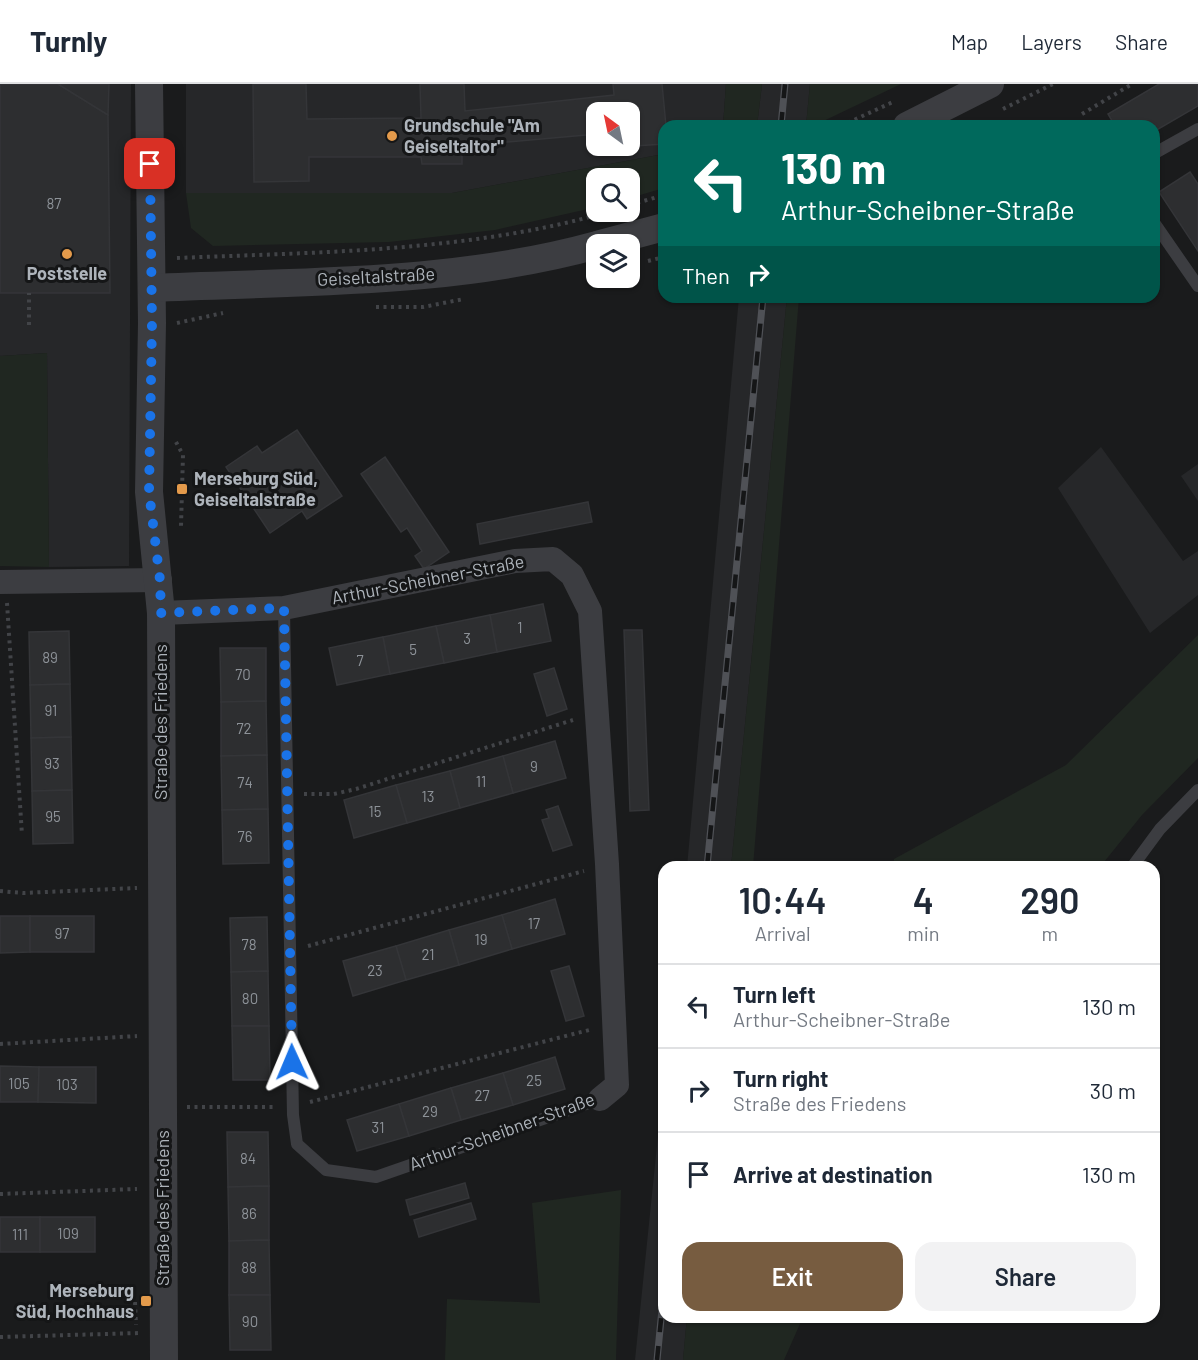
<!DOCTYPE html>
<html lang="en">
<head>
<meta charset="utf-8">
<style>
	body { margin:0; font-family:Barlow,sans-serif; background:#f2f2f3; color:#1f2937; height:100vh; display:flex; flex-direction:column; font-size:22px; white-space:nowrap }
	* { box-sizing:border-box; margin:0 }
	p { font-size:20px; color:#747a83 }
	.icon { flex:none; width:33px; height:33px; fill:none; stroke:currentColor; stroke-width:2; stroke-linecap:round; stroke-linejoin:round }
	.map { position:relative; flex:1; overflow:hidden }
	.side { position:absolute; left:658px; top:777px; width:502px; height:462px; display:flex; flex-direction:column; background:#fff; border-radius:18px; box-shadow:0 2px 4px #0004 }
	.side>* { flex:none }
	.top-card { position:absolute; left:658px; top:36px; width:502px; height:183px; border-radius:18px; box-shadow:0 2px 4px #0004; background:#00695c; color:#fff; overflow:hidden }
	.needle { width:39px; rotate:327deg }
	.controls { position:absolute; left:586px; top:18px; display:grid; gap:12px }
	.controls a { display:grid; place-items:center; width:54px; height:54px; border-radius:12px; background:#fff; box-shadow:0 2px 4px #0004; font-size:30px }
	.pin { position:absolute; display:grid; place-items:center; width:51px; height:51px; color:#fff; margin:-26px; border-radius:12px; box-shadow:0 3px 9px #0006 }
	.me { position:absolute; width:66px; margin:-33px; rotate:359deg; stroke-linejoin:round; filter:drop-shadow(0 0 4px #0008) }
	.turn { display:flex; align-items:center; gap:21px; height:126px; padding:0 24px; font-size:27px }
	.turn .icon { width:78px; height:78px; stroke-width:2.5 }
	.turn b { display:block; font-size:42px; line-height:51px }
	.then { display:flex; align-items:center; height:57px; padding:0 24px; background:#0003; gap:12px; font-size:22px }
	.eta { display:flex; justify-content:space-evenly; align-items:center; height:102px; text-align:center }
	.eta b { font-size:36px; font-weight:600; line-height:42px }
	.button { display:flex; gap:12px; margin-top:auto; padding:12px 24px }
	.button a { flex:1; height:69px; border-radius:18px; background:#775c40; color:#fff; font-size:24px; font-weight:600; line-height:69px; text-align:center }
	.button a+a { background:#f2f2f3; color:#1f2937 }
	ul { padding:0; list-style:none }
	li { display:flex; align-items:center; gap:18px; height:84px; padding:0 24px; border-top:2px solid #e0e1e3 }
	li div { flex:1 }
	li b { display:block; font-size:22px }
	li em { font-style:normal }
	header { display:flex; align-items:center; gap:36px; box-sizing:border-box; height:84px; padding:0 30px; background:#fff; border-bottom:2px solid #e0e1e3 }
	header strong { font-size:28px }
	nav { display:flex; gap:33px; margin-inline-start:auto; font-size:21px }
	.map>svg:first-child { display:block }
	.built { fill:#262729; fill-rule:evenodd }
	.green { fill:#202721 }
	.building { fill:#2d2e30; stroke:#343538; stroke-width:1.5 }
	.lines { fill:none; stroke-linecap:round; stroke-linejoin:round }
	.path { stroke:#424448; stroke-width:4; stroke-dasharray:3 4.5; stroke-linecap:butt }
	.service { stroke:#3c3d41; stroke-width:12 }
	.minor { stroke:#3c3d41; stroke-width:24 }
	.tertiary { stroke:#3c3d41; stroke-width:28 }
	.rail-casing { stroke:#4f5156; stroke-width:7 }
	.rail { stroke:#151617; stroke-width:4.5; stroke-dasharray:14; stroke-linecap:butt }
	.route { stroke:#1a73e8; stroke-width:10; stroke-dasharray:0 18 }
	.poi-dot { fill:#e39a4b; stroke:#151617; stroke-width:2 }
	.labels { text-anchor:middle; stroke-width:6; stroke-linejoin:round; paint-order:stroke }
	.number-label { font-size:15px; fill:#8d9298 }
	.poi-label { font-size:18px; font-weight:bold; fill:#aeb4bb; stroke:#151617; text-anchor:start }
	.street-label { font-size:18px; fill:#aeb4bb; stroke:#151617 }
</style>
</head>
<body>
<header>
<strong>Turnly</strong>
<nav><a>Map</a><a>Layers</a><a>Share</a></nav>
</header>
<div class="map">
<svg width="1198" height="1276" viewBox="0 0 1198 1276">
	<rect width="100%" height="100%" fill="#1a1b1c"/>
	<g class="built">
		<path d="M0,0H131L129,482L49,483L47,269L0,272Z"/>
		<path d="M186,0H726L723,42H664V70L452,109H186ZM597,28H630V62H597Z"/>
		<path d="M762,0H810L806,42H757Z"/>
		<path d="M739,213H787L731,783H687Z"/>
		<path d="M1101,363L1183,477L1198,467V511L1150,549L1058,404Z"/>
		<path d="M1198,380V417L1181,392Z"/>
		<path d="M664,993V1233H687L683,1276H635Z"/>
	</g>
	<g class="green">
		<path d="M726,0H762L757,42H723Z"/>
		<path d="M810,0H901L813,42H806Z"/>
		<path d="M664,70V104L630,114V94H597V123L495,146L389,158L213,162L191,144L186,109H452Z"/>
		<path d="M787,213H799L753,783H731Z"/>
		<path d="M47,269L49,483L0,482V272Z"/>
		<path d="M1198,551V674L1142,731L1100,783H893L894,775L1066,681Z"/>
		<path d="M621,1106L616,1276H445L447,1215L540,1219L532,1119Z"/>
		<path d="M687,1233H803L784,1276H683Z"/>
	</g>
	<g class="building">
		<path d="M0,0H58L108,31L110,209H0Z"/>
		<path d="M58,0H109L108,31Z"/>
		<path d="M253,0H306L307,35L421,34L420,0H464L465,27L614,11L613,0H662L666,42L664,60L619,63L630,62V28H597V50L462,62V80H422L421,73H309V97L254,98Z"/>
		<path d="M1159,0H1198V22L1155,47V42H1115L1108,30Z"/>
		<path d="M1190,88L1198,100V167L1159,108Z"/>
		<path d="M297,346L342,412L307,435L302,427L270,449L226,383L257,362L262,369Z"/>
		<path d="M385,373L449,468L424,485L415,472L422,467L407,444L401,448L361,390Z"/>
		<path d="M588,418L592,438L480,460L477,440Z"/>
		<path d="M543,520L551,557L497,568L490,531Z"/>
		<path d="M490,531L497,568L444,579L436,542Z"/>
		<path d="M436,542L444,579L390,590L383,553Z"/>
		<path d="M624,546H642L649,726L630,727Z"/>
		<path d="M69,547L70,600L30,601L29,548Z"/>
		<path d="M383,553L390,590L337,601L329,564Z"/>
		<path d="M220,564H266V617L221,618Z"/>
		<path d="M554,584L567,625L547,632L534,590Z"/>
		<path d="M70,600L71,653L31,654L30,601Z"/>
		<path d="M266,617L267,671L221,672V618Z"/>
		<path d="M71,653L72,706L32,707L31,654Z"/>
		<path d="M555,657L566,694L513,709L503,672Z"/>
		<path d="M267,671L268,725L222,726L221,672Z"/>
		<path d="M503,672L513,709L460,724L450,687Z"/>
		<path d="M450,687L460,724L407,739L396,701Z"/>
		<path d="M396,701L407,739L354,754L344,716Z"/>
		<path d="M72,706L73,759L33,760L32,707Z"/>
		<path d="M558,722L572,761L553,767L542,736L549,734L546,726Z"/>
		<path d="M268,725L269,779L223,780L222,726Z"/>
		<path d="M555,815L565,850L512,865L502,831Z"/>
		<path d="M502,831L512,865L459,881L449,846Z"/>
		<path d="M0,832H30V868L0,869Z"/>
		<rect x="30" y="832" width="64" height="36"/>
		<path d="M267,833L268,887L231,888L230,834Z"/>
		<path d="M449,846L459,881L406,896L396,862Z"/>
		<path d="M396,862L406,896L353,912L343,877Z"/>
		<path d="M569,882L584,932L566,937L551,887Z"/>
		<path d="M268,887L269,942H232L231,888Z"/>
		<path d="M232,942H269L270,996H233Z"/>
		<path d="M555,973L565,1005L513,1021L503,989Z"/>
		<path d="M0,982L39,983L38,1018H0Z"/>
		<path d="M39,983H96V1019L38,1018Z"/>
		<path d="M503,989L513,1021L461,1036L451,1004Z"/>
		<path d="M451,1004L461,1036L409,1052L399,1020Z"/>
		<path d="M399,1020L409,1052L357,1067L347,1036Z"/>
		<path d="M227,1048H268L269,1102L228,1103Z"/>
		<path d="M465,1099L469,1114L410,1131L406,1116Z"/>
		<path d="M269,1102V1156L229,1157L228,1103Z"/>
		<path d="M471,1119L476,1135L419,1153L414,1136Z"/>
		<rect x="0" y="1133" width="40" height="35"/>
		<rect x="40" y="1133" width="55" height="35"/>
		<path d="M269,1156L270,1211H229V1157Z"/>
		<path d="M229,1211H270L271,1266H230Z"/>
	</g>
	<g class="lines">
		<g class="path">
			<path d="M1003,25L1053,0"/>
			<path d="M1082,30L1132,0"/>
			<path d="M841,42L895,17"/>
			<path d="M630,121L664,111"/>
			<path d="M177,174C321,168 469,168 608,128"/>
			<path d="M648,177L664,173"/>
			<path d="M376,223H423L464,215"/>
			<path d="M177,239L223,229"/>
			<path d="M29,241V209"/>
			<path d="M176,358L183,371L181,442"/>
			<path d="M7,519L22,751"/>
			<path d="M304,710H334L356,705L573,636"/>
			<path d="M0,807L23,809L137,804"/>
			<path d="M308,862L584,787"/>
			<path d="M0,960L137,952"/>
			<path d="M310,1018L593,945"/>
			<path d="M187,1023H276"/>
			<path d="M0,1110L137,1105"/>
			<path d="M135,1218L136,1241"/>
			<path d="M0,1253L140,1249"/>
		</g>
		<g class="service">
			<path d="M1155,69L1198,45"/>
			<path d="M1155,140L1198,202"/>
			<path d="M284,524L293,1031L297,1060L326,1086L376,1093L600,1015"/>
			<path d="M1132,783L1160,745L1198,706"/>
		</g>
		<g class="minor">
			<path d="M0,498L160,496"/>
			<path d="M161,529L284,524L515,477L553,475L572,491L590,527L607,780L617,1001L600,1015"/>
		</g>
		<g class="tertiary">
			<path d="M149,0L152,239L149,408L161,529L164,1276"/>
			<path d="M907,42L990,0"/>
			<path d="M600,160L664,143"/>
			<path d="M152,204C300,197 452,201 597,161"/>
		</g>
		<g class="rail-casing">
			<g id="rail">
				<path d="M781,42L785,0"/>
				<path d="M707,783L763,213"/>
				<path d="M657,1276L664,1205"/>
			</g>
		</g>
		<use href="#rail" class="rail"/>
	</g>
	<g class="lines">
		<path class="route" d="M150,80L152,239L149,408L160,496L161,529L284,524L292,978"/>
	</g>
	<g class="poi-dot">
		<circle cx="392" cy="52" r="6"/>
		<circle cx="67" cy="170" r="6"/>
		<rect x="176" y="399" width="12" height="12" rx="3"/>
		<rect x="140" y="1211" width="12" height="12" rx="3"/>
	</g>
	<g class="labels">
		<g class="number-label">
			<text x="54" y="125">87</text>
			<text x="520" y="549">1</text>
			<text x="467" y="560">3</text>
			<text x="413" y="571">5</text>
			<text x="50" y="579">89</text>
			<text x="360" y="582">7</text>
			<text x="243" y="596">70</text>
			<text x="51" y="632">91</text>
			<text x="244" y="650">72</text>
			<text x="52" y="685">93</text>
			<text x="534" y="688">9</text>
			<text x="481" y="703">11</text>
			<text x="245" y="704">74</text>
			<text x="428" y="718">13</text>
			<text x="375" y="733">15</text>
			<text x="53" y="738">95</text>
			<text x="245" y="758">76</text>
			<text x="534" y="845">17</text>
			<text x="62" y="855">97</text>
			<text x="481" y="861">19</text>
			<text x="249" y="866">78</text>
			<text x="428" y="876">21</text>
			<text x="375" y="892">23</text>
			<text x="250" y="920">80</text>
			<text x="534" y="1002">25</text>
			<text x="19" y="1005">105</text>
			<text x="67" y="1006">103</text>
			<text x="482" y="1017">27</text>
			<text x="430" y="1033">29</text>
			<text x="378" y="1049">31</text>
			<text x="248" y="1080">84</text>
			<text x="249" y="1135">86</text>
			<text x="68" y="1155">109</text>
			<text x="20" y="1156">111</text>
			<text x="249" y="1189">88</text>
			<text x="250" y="1243">90</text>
		</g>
		<g class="poi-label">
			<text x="404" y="48">Grundschule "Am<tspan x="404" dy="21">Geiseltaltor"</tspan></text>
			<text x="67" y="196" text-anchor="middle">Poststelle</text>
			<text x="194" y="401">Merseburg Süd,<tspan x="194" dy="21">Geiseltalstraße</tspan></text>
			<text x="134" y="1213" text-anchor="end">Merseburg<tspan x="134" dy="21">Süd, Hochhaus</tspan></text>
		</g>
		<g class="street-label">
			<text transform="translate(376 193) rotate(-3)" y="6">Geiseltalstraße</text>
			<text transform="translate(428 496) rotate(-11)" y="6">Arthur-Scheibner-Straße</text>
			<text transform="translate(161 638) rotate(-90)" y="6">Straße des Friedens</text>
			<text transform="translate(502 1048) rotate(-20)" y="6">Arthur-Scheibner-Straße</text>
			<text transform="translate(163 1124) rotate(-90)" y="6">Straße des Friedens</text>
		</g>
	</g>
</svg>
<div class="controls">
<a><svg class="needle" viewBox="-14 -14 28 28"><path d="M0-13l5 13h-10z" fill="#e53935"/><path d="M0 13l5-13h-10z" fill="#747a83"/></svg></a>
<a><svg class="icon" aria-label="search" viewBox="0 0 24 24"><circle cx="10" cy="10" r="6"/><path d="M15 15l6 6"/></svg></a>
<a><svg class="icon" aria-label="layers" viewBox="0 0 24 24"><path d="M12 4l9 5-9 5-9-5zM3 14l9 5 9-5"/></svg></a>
</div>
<div class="pin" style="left:150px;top:80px;background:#d93025"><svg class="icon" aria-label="arrive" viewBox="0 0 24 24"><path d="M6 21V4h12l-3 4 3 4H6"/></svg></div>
<svg class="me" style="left:292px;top:978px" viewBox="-20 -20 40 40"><path d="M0-17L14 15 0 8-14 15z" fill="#1a73e8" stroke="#fff" stroke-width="4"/></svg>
<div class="top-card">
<div class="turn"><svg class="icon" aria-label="left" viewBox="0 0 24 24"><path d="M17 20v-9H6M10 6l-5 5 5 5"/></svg><div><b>130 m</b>Arthur-Scheibner-Straße</div></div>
<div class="then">Then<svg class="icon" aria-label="right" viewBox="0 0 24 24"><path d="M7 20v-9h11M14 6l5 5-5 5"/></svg></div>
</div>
<section class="side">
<div class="eta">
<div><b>10:44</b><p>Arrival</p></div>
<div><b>4</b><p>min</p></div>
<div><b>290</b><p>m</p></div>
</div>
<ul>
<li><svg class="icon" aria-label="left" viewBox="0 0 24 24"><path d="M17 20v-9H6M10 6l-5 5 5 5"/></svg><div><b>Turn left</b><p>Arthur-Scheibner-Straße</p></div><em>130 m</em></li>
<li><svg class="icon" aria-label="right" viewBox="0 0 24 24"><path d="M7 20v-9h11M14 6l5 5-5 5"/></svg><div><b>Turn right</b><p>Straße des Friedens</p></div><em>30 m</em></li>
<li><svg class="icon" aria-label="arrive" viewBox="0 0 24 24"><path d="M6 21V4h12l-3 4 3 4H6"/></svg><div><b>Arrive at destination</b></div><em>130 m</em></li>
</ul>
<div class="button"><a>Exit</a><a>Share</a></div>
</section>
</div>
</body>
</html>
